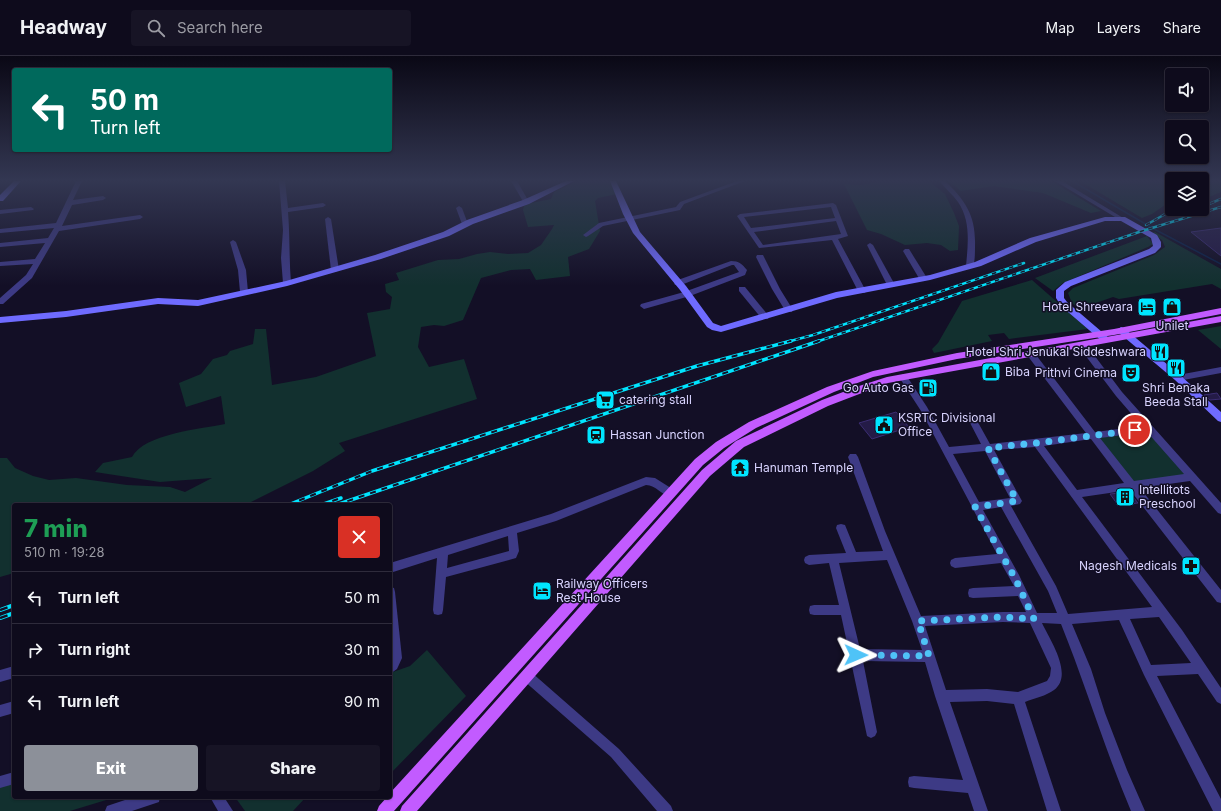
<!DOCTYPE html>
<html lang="en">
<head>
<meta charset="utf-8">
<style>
	body { margin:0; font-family:Inter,sans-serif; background:#171425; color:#f1f3f6; height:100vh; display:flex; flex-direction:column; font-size:15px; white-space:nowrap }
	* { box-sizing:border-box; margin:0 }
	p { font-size:13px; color:#9b9ba3 }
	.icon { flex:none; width:22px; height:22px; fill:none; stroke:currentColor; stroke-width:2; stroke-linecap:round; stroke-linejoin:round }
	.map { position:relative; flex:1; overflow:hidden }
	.details { position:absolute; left:12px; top:447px; width:380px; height:296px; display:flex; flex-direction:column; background:#0e0b1c; border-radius:4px; box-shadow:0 1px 3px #0004,0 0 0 1px #2e2b3b }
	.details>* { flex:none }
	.top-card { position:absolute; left:12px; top:12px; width:380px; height:84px; border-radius:4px; box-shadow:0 1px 3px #0004,0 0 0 1px #2e2b3b; background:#00695c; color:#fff; overflow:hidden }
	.controls { position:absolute; left:1165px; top:12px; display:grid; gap:8px }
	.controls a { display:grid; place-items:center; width:44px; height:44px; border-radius:4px; background:#0e0b1c; box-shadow:0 1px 3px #0004,0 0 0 1px #2e2b3b; font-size:20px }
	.pin { position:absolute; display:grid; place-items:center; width:34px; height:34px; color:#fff; margin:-17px; border:2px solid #fff; border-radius:50%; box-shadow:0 1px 4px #0007 }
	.me { position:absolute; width:44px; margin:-22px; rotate:91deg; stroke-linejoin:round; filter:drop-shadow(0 0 3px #0008) }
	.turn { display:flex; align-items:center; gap:14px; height:84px; padding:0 12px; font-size:18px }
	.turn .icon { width:52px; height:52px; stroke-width:2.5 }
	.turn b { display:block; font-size:28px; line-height:34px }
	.round { display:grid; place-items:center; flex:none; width:42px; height:42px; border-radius:4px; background:#171425 }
	.summary { display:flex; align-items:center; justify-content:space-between; height:68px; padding:0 12px }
	h1 { font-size:24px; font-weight:800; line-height:30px; color:#1e9e55 }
	.action { display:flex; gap:8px; margin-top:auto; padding:8px 12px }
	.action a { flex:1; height:46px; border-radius:4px; background:#8c9099; color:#fff; font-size:16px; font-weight:800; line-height:46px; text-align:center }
	.action a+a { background:#171425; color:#f1f3f6 }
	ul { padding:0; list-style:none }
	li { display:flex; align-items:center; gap:12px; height:52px; padding:0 12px; border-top:1px solid #2e2b3b }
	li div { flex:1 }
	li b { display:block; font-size:15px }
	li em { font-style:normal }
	header { display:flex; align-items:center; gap:24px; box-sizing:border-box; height:56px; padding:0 20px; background:#0e0b1c; border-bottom:1px solid #2e2b3b }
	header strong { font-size:19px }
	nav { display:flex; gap:22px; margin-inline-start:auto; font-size:14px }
	.search { width:280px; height:36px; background:#171425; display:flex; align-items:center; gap:10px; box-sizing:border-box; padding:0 14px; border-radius:4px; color:#9b9ba3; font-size:15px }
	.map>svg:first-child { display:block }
	.green { fill:#12302f }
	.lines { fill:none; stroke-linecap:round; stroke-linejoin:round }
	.stream { stroke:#0c2248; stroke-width:1.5 }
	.building { fill:#241b47; stroke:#3b2d73 }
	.street { fill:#3d3a85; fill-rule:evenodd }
	.secondary { fill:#6f6bff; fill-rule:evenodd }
	.primary { fill:#c25bff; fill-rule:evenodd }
	.rail-far2-casing { stroke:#00e5ff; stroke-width:2.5 }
	.rail-far1-casing { stroke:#00e5ff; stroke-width:3.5 }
	.rail-casing { stroke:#00e5ff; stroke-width:4 }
	.rail-far2 { stroke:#130f26; stroke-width:1.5; stroke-dasharray:4.5; stroke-linecap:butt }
	.rail-far1 { stroke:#130f26; stroke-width:2; stroke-dasharray:6; stroke-linecap:butt }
	.rail { stroke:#130f26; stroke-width:2.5; stroke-dasharray:8; stroke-linecap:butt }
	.route { stroke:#4fc3f7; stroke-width:7; stroke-dasharray:0 12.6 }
	.labels { text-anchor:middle; stroke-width:3; stroke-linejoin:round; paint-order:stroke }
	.poi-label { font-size:12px; fill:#d9d4ff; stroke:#130f26; text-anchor:start }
</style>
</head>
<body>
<header>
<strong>Headway</strong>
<div class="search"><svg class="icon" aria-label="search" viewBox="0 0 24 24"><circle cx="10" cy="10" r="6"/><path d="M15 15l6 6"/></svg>Search here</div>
<nav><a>Map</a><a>Layers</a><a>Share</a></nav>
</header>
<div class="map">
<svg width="1221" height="755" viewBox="0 0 1221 755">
	<rect width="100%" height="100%" fill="#130f26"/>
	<g class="green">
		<path d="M577,125H610L614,130L617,138L598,142L595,145L600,175L589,193L568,201L570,220L536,224L530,213L511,214L481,222L463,264L444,270L434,269L421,271L418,291L429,311L464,303L477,343L339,387L345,395L313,415L245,449H14V517L0,521V402H7L15,412L33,420L49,424L76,422L127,429L170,431L185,436L212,422L160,426L95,416L103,407L132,401C144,378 200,373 225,368L221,340L186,351L179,327L201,318L213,303L227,299L230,295L253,288L255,273H266L272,329L316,321L376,300L367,257L390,253L392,241L386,236L385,228L399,224L396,217L438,204L459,203L477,198L490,196L508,198L528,197L541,189L552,173L554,169L528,171L523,154L524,150L531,147L551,143L554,136Z"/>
		<path d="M881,125H929L945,138L954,157L959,170L958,194L950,195L941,189L927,187L905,189L881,178L867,174L844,128L862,129Z"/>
		<path d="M948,125H1051L1101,155L1091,157L1043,137L994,130L961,135Z"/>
		<path d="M1080,125H1172V144L1152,158L1142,162Z"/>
		<path d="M1206,125H1221V136L1202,144V130Z"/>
		<path d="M1155,176L1221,213V233L1212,228L1119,243L1113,241L1079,253L1072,247L1068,237L1073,232L1154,199L1165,191L1162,184L1152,177Z"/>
		<path d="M1147,180L1153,188L1148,191L1063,227L1053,235L1035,222Z"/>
		<path d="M1032,224L1088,273L1009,283L1004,277L988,279L992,285L934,297L932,293L938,287L962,245Z"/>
		<path d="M1221,270V293L1198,274Z"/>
		<path d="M1148,374L1188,419L1133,427L1097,381Z"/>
		<path d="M427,594L466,640L390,718V617L410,610Z"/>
		<path d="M14,727V741H116L70,755H0V731Z"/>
		<path d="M235,741H306L293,755H245Z"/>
	</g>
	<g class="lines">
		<path class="stream" d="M1072,125L1154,173L1221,208"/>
	</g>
	<g class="building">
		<path d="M1221,172V200L1191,176Z"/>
		<path d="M1217,337L1221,343L1210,344L1204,339Z"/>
		<path d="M896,356L909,371L872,383L859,367Z"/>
		<path d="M1129,436L1138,447L1118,449L1110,438Z"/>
	</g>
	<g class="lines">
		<g class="street">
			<path d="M76,125H82L73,144L103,140L106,142L103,144L72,149L62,170L140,159L143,161L140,163L59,175L32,222L3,248H0V242L26,219L33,208L0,210V206L35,203L45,187L0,191V187L48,182L54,172L0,177V173L56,167Z"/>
			<path d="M279,125H285L288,152L323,147L326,149L323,151L288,156C290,180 289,203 291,227L287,229L283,227L281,202L283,174Z"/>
			<path d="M511,125H517L529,146L528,147H524Z"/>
			<path d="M737,125H745L684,148L680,154L603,170L588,180L586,181L583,179L599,167L676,151L680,146Z"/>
			<path d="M939,125H945C966,145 976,160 975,190C975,197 975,205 973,212H970L966,210C968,188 971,165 958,146C952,138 945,132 939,125Z"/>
			<path d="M1055,125H1062L1125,163L1122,165L1120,164Z"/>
			<path d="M833,147L836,149L848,180L838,183L866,235L865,237H862L858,235L832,184L759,192L737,160L740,158ZM831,151L835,162L751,172L744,161ZM836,165L841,178L763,189L754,176Z"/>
			<path d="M459,150L462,152L468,168L467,169L465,170L462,168L456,152Z"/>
			<path d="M31,151L34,153L33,154L0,158V154Z"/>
			<path d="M328,161L331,163L339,214L335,216L331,214L325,163Z"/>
			<path d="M233,184L236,186L246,214L248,236L244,238L240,236L238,214L230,186Z"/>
			<path d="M870,187L873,189L895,229L894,231H888L867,189Z"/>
			<path d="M905,193H909L927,222L926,224H920L903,195Z"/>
			<path d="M757,199H763L780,233L793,254L792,256H786L772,233L756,201Z"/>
			<path d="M731,205C739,205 742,208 747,214L745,219L690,240L644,253L640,250L641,248L684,236L739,216L734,209H732L681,229H675L674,227L675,225Z"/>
			<path d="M739,231H745L768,259L769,261L768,263H762L739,235Z"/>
			<path d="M1082,286L1085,287L1122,336L1221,447V458L1218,457L1190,425L1140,432L1221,534V547L1217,546L1130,434L1082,441L1182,574L1221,632V648L1217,646L1198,618L1157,620L1221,743V755H1213L1144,619L1119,564L1072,568L1091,613L1105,657L1127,714L1145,755H1131C1105,694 1086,630 1061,568L1042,567C1050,584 1074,619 1054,634C1046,640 1035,642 1025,646L1061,755H1047L1014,648L987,645L950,646L988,755H974L968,737L914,732L909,731L908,726L909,721L914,720L963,724L935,640L925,606L863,605L877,676L875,680L871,682L867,680L841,559H814L810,558L809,554L810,550L814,549H839L829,507L809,509L805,507L804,504L805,501L809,499L846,497L836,472L837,469L841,468L845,469L856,496L883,495L848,401L850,398H856L858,401L885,475L921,560L1003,556H1026L1018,540L973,542L969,541L968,537L969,533L973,532L1014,530L1001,507L955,512L951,510L950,507L951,504L955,502L997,498L974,455L972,454L971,449L921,355L899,321L903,318L906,319L927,351L949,391L981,388L968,363L972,360L975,361L990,388L1086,377L1027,299L1026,297L1027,295H1033L1095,376L1142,370L1116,340L1079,291L1078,289ZM1147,376L1184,418L1134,425L1100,382ZM1091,383L1124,427L1077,434L1044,390ZM1035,391L1152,551L1068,558L1056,530L1011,450L1020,448L1022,445L994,394ZM985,395L1010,442L979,446L953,398ZM1001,451L1048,535L1057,557H1037L1019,519L983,454ZM887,504L912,565L922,594L860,593L839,507ZM1159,561L1191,607L1151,609L1130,563ZM1003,566L1030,567L1051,612L1050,620L1047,625L1018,636L987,633L946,634L925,570Z"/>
			<path d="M1221,311V317L1178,325L1174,322L1178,319Z"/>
			<path d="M646,421L655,422L674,434L676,437L674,440C664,443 657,429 646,429L556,465L517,477L519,495L516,502L446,521L443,554L442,558L438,559L434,558L433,554L437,502L390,517V507L551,458ZM508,480L509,495L447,512L448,499Z"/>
			<path d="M390,531L394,532L395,536L402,602L397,613L390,618Z"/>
			<path d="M14,610V622L0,626V614Z"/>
			<path d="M527,614L531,616L619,693L671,750L673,755H657L611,701L523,624L521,620L523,616Z"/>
			<path d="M14,645V657L0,661V649Z"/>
			<path d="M14,716V728L0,732V720Z"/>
			<path d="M134,741H160L159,746L132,755H105L107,750Z"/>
			<path d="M210,741H224L233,755H218Z"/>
		</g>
		<g class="secondary">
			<path d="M14,125H21L3,145H0V139Z"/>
			<path d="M566,125H574L529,148L473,168L449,180L381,203L287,230L198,250L158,248L66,261L0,267V261L66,255L158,242L198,244L286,225L375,199L443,176L467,164L523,144Z"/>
			<path d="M610,125H616L640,176L686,230L713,267L721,270L836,236L930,219L975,206L1030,182L1105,161H1125L1157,179L1161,186V191L1155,197L1071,230L1064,235V242L1067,246L1109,282L1110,284L1109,286H1103L1061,250L1056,242V234L1065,226L1149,193L1153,190L1151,182L1121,165H1105L1036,186L981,210L930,224L837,242L721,276L712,274L707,271L680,234L633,177L623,158Z"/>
			<path d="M1121,271L1124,272L1181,320L1221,356V366L1218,365L1175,324L1118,276L1117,274Z"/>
		</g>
		<g class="primary">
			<path d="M1221,252V258L1114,279L957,303L873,321L834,336L756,372L724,392L703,409L394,755H377L379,750L387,741H390V737L695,403L716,386L749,366L827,331L873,315L957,297L1114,273Z"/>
			<path d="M1221,260V266L888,327L828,350L744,391L710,420L417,755H400L402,750L702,414L736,385L822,344L859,330L887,321Z"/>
		</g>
		<g class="rail-far2-casing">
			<g id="rail-far2">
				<path d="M1202,151L1221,143"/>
				<path d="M1146,169L1174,153"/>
				<path d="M787,286L813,279L1024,207"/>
				<path d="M816,286L1142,175L1221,151"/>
			</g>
		</g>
		<g class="rail-far1-casing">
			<g id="rail-far1">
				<path d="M288,449L372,415L697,310L791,285"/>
				<path d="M321,449L341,442"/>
				<path d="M336,449L819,285"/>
			</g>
		</g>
		<g class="rail-casing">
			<g id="rail">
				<path d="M0,554L14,549"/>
				<path d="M0,562L14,557"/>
			</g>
		</g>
		<use href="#rail-far2" class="rail-far2"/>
		<use href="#rail-far1" class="rail-far1"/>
		<use href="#rail" class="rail"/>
	</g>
	<linearGradient id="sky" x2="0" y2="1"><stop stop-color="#0a0815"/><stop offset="0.54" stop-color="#333752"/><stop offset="1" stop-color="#333752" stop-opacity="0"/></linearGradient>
	<rect width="1221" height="230" fill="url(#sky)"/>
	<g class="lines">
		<path class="route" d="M856,599L929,600L918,565L1003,561L1034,563L1015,522L975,451L1017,445L988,392L1037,387L1135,374"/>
	</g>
	<defs>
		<g id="hotel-square" transform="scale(1)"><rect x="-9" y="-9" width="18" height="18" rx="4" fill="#00e5ff" stroke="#130f26"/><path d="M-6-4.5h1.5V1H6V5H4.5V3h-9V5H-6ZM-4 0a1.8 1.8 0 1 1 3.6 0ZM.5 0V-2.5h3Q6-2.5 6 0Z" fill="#111"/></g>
		<g id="shop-square" transform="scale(1)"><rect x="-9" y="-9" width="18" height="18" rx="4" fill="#00e5ff" stroke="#130f26"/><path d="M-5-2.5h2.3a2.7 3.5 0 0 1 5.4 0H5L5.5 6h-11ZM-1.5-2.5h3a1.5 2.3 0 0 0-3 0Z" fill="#111"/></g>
		<g id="restaurant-square" transform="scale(1)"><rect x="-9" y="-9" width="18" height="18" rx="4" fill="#00e5ff" stroke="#130f26"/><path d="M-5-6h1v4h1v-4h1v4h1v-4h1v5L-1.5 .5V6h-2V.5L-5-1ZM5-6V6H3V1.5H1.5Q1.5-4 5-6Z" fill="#111"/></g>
		<g id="theatre-square" transform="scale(1)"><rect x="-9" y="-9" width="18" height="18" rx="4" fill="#00e5ff" stroke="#130f26"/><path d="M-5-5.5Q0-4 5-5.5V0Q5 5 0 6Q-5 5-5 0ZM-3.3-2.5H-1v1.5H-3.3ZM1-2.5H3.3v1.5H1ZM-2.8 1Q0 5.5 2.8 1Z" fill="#111"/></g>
		<g id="fuel-square" transform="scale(1)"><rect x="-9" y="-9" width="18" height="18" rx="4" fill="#00e5ff" stroke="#130f26"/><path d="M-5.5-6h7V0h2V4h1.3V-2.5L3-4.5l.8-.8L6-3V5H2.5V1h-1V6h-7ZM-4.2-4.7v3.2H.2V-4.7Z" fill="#111"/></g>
		<g id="supermarket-square" transform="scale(1)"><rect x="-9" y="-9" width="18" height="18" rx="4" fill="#00e5ff" stroke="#130f26"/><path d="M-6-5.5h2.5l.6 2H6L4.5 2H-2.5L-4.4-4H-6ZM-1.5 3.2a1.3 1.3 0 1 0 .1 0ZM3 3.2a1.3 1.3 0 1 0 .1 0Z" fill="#111"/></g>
		<g id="civic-square" transform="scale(1)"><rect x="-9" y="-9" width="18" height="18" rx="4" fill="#00e5ff" stroke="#130f26"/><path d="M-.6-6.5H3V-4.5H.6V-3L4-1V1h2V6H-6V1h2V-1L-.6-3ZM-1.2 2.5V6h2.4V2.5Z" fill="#111"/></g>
		<g id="station-square" transform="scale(1)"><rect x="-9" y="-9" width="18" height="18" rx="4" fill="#00e5ff" stroke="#130f26"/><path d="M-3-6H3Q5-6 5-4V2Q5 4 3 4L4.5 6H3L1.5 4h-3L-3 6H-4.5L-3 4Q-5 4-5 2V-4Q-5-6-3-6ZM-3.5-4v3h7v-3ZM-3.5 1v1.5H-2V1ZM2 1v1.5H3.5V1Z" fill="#111"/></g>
		<g id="temple-square" transform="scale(1)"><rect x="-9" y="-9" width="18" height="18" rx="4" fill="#00e5ff" stroke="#130f26"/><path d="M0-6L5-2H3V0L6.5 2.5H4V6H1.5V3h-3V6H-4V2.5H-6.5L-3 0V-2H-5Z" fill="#111"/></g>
		<g id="building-square" transform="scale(1)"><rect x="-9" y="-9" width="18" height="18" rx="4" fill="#00e5ff" stroke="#130f26"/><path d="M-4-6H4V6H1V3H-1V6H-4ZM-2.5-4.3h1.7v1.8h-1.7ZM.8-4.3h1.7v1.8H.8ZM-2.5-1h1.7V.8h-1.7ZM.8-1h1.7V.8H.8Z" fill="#111"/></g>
		<g id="pharmacy-square" transform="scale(1)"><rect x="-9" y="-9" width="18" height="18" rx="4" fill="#00e5ff" stroke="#130f26"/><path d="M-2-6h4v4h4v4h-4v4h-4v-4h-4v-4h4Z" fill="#111"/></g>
	</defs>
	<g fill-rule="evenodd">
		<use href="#hotel-square" x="1147" y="251"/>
		<use href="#shop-square" x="1172" y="251"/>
		<use href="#restaurant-square" x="1160" y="296"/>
		<use href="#restaurant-square" x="1176" y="312"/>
		<use href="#shop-square" x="991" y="316"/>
		<use href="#theatre-square" x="1131" y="317"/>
		<use href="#fuel-square" x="928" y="332"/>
		<use href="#supermarket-square" x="605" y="344"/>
		<use href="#civic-square" x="884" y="369"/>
		<use href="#station-square" x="596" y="379"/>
		<use href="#temple-square" x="740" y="412"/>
		<use href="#building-square" x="1125" y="441"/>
		<use href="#pharmacy-square" x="1191" y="510"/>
		<use href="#hotel-square" x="542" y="535"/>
	</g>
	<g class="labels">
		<g class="poi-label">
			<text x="1133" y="255" text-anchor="end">Hotel Shreevara</text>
			<text x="1172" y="274" text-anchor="middle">Unilet</text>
			<text x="1146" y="300" text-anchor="end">Hotel Shri Jenukal Siddeshwara</text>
			<text x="1005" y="320">Biba</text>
			<text x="1117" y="321" text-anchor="end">Prithvi Cinema</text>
			<text x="914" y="336" text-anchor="end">Go Auto Gas</text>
			<text x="1176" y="336" text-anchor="middle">Shri Benaka<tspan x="1176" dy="14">Beeda Stall</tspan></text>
			<text x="619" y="348">catering stall</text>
			<text x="898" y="366">KSRTC Divisional<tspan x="898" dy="14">Office</tspan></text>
			<text x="610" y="383">Hassan Junction</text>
			<text x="754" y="416">Hanuman Temple</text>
			<text x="1139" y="438">Intellitots<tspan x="1139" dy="14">Preschool</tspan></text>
			<text x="1177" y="514" text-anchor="end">Nagesh Medicals</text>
			<text x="556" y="532">Railway Officers<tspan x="556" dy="14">Rest House</tspan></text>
		</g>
	</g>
</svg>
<div class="controls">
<a><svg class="icon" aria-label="sound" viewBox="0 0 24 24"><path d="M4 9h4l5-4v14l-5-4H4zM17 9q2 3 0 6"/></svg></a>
<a><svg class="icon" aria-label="search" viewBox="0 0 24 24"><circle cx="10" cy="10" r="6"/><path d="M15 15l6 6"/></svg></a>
<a><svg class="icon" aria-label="layers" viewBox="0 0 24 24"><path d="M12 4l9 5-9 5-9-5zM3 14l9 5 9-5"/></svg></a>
</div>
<div class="pin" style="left:1135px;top:374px;background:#d93025"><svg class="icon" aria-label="arrive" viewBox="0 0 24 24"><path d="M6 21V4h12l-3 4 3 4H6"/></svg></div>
<svg class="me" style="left:856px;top:599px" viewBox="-20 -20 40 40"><path d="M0-17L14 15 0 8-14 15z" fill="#4fc3f7" stroke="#fff" stroke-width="4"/></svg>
<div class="top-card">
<div class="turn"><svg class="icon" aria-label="left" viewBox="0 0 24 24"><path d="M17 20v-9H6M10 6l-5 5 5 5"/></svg><div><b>50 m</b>Turn left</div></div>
</div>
<section class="details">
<div class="summary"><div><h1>7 min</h1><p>510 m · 19:28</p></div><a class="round" style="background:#d93025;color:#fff"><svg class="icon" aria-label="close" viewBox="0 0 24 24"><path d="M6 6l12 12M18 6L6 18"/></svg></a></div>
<ul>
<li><svg class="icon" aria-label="left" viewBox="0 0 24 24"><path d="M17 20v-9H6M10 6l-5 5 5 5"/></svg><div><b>Turn left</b></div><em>50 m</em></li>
<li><svg class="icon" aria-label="right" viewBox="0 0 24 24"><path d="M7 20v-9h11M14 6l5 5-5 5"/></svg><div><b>Turn right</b></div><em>30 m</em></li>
<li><svg class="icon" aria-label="left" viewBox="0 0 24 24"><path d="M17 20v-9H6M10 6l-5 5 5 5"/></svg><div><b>Turn left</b></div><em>90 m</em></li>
</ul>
<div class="action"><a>Exit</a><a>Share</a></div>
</section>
</div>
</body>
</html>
